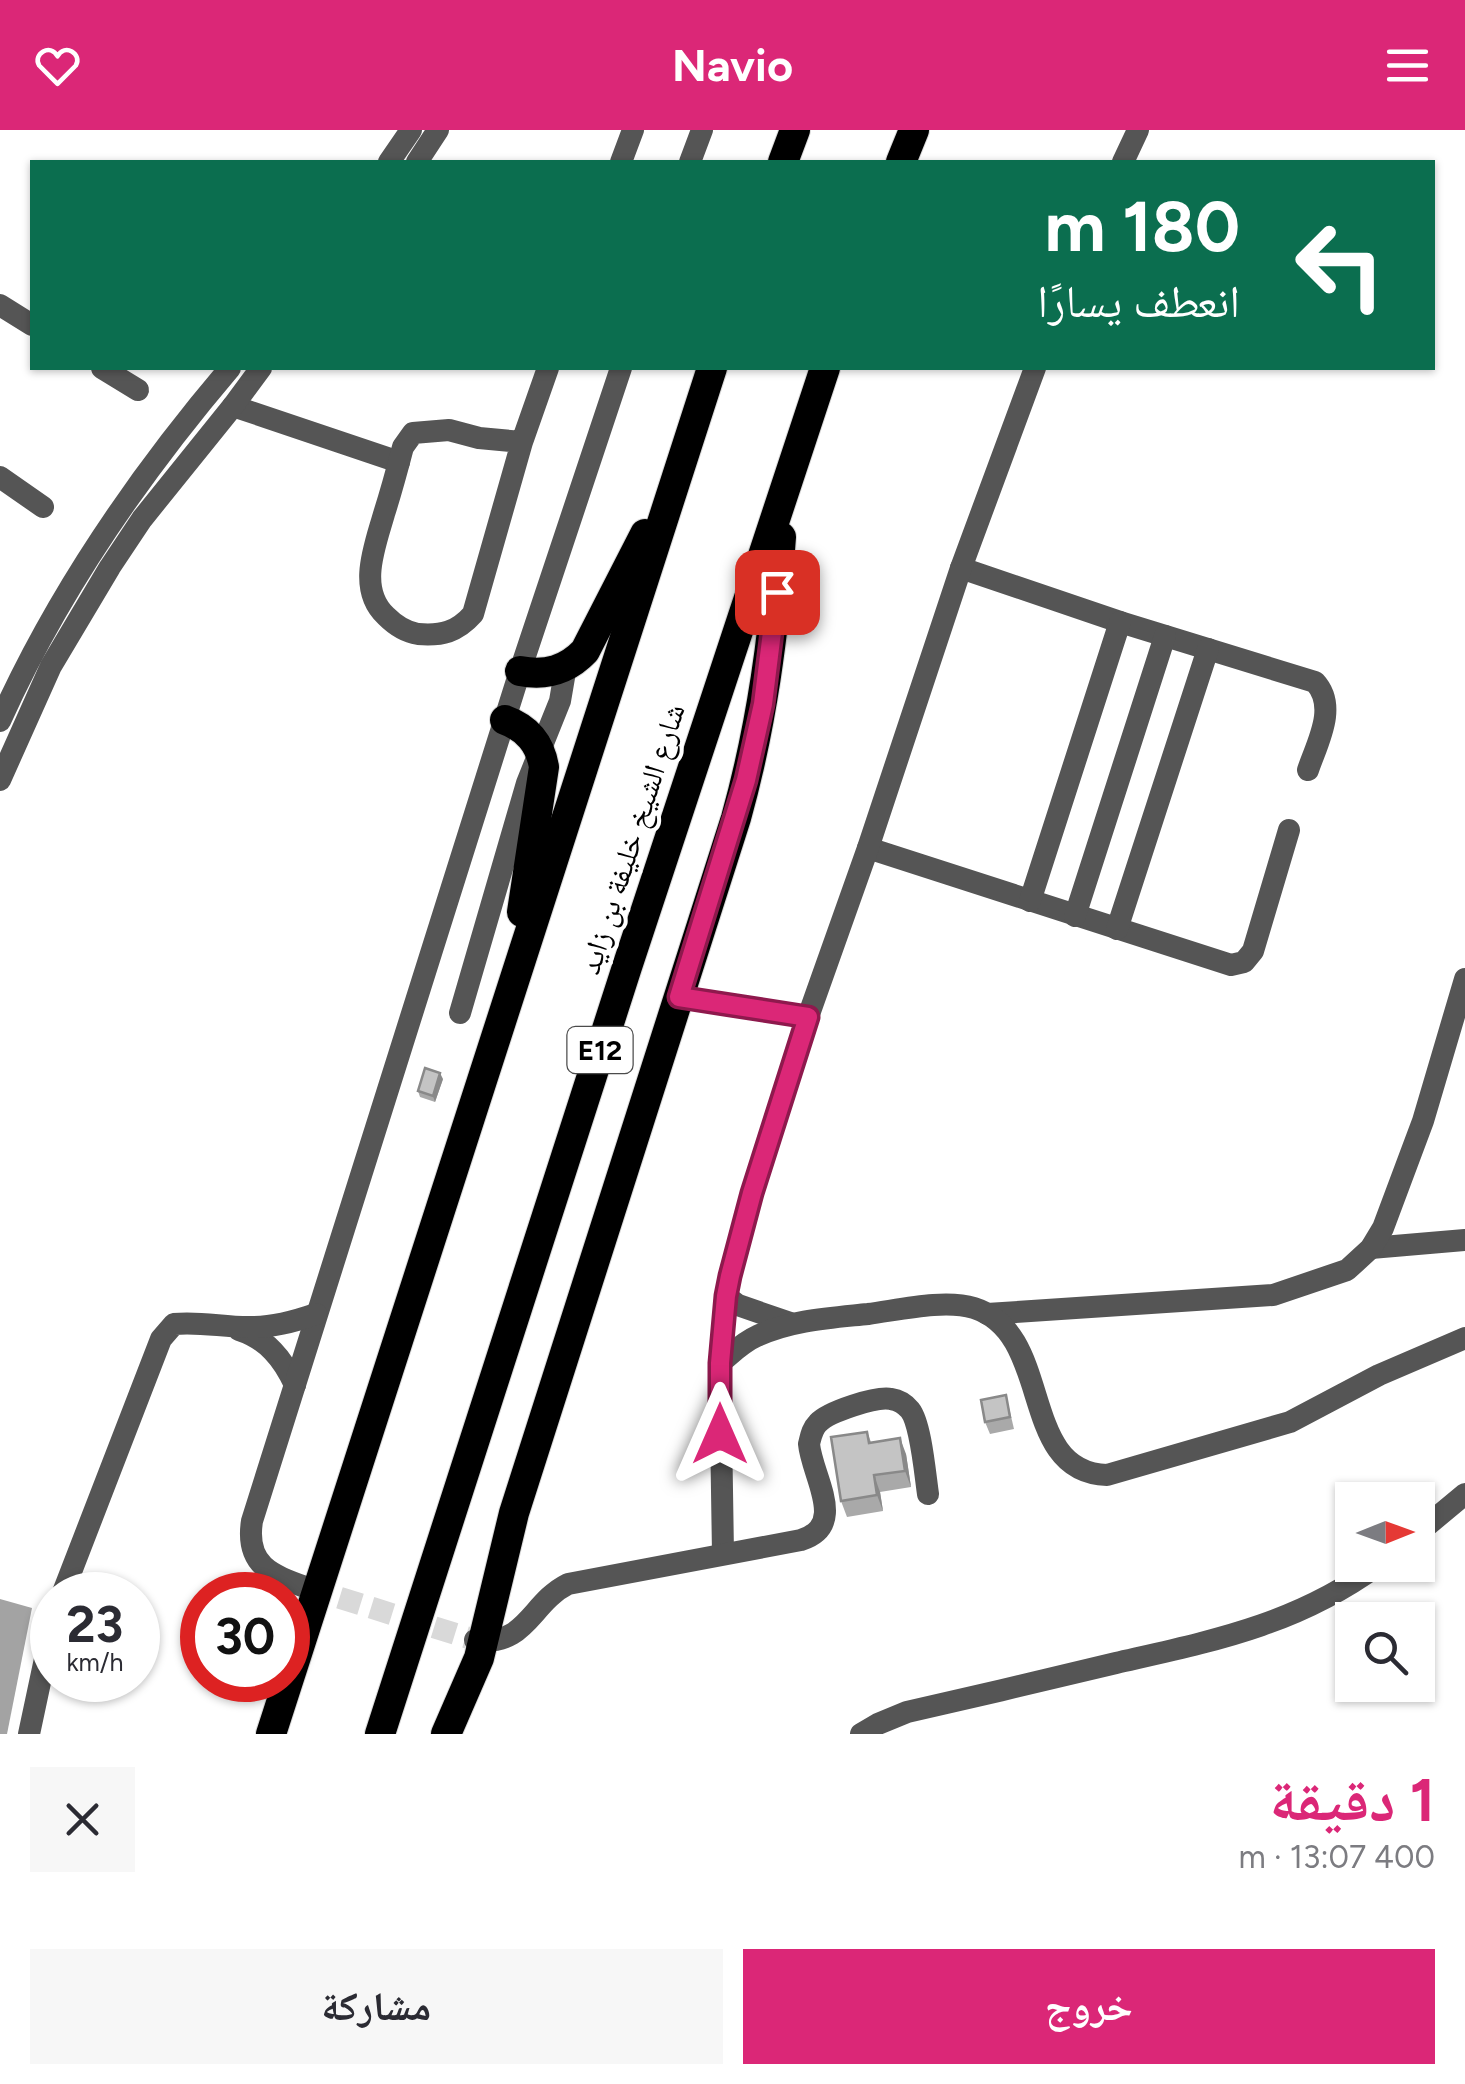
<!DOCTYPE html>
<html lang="ar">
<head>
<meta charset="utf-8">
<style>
	body { margin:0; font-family:Figtree,"Noto Naskh Arabic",sans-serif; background:#f7f7f7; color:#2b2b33; direction:rtl; height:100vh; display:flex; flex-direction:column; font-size:38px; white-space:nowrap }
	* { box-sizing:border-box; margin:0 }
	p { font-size:32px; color:#7c7c81 }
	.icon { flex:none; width:55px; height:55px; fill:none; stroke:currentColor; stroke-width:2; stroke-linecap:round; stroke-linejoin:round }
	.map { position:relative; height:1604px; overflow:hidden; direction:ltr }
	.side { display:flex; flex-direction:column; background:#fff; flex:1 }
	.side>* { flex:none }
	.hud { position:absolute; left:30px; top:30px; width:1405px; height:210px; border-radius:0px; box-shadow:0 2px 8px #0004; direction:rtl; background:#0b6e4f; color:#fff; overflow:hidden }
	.needle { width:65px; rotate:89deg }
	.fabs { position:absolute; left:1335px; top:1352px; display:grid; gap:20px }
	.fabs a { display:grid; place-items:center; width:100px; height:100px; border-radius:0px; background:#fff; box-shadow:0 2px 8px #0004; font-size:50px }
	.speed { position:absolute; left:30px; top:1442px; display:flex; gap:20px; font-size:50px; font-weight:700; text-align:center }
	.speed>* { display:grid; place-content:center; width:130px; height:130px; border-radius:50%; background:#fff; box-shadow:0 2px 8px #0004; line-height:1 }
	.speed small { font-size:25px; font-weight:400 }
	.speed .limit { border:15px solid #d22; background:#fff; color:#111 }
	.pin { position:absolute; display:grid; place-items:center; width:85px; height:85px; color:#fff; margin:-42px; border-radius:20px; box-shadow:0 5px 15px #0006 }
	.me { position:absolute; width:110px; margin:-55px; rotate:0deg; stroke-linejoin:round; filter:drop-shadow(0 0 8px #0008) }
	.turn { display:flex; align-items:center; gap:35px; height:210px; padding:0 30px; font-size:45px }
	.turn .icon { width:130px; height:130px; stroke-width:2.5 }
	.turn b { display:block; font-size:70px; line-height:85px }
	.round { display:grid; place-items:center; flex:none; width:105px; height:105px; border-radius:0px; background:#f7f7f7 }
	.headline { display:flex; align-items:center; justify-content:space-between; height:170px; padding:0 30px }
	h1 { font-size:60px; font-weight:700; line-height:75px; color:#db2777 }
	.cta { display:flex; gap:20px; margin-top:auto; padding:20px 30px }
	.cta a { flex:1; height:115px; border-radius:0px; background:#db2777; color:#fff; font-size:40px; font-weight:700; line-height:115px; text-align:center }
	.cta a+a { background:#f7f7f7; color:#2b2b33 }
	header { display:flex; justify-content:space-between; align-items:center; height:130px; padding:0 30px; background:#db2777; color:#fff; font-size:45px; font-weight:700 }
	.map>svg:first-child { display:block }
	.water { fill:#a3a3a3 }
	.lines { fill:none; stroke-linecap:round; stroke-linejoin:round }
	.minor-tunnel { stroke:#d9d9d9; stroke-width:22; stroke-dasharray:22 11; stroke-linecap:butt }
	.highway-casing { stroke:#dbdbdb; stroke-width:32 }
	.minor { stroke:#555; stroke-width:22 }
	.highway { stroke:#000; stroke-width:30 }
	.wall { fill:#a9a9a9 }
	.shaded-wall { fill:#898989 }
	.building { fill:#c4c4c4; stroke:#898989; stroke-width:2.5 }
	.route-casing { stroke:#8e194d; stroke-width:25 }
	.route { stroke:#db2777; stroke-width:18 }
	.labels { text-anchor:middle; stroke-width:8; stroke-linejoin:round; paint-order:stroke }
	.shield { fill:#fff; stroke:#4c4c4c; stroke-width:2.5 }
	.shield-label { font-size:28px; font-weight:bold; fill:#000 }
	.street-label { font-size:30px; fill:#000; stroke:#fff }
</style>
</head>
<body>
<header><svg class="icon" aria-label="menu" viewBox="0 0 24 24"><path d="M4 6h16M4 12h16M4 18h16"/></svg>Navio<svg class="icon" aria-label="heart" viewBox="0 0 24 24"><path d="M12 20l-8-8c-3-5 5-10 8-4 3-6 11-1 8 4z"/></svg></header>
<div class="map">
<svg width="1465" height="1604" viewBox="0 0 1465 1604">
	<rect width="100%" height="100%" fill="#fff"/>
	<path class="water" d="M0,1469L32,1478L7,1604H0Z"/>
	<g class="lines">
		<path class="minor-tunnel" d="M308,1458L475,1510"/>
		<g class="highway-casing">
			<g id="highway">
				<path d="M783,32L795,0"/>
				<path d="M901,32L914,0"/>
				<path d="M520,541C546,546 567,540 585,521L645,404"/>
				<path d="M505,590C527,598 540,613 544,637L522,782"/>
				<path d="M271,1604L712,238"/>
				<path d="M380,1604L627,837L825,238"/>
				<path d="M446,1604L479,1528L514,1383L736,688C762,595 774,503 781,407"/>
			</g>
		</g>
		<g class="minor">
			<path d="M389,32L411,0"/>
			<path d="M417,32L438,0"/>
			<path d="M621,32L633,0"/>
			<path d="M690,32L702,0"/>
			<path d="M1123,32L1138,0"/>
			<path d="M0,175L32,195"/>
			<path d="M102,238L138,260"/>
			<path d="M233,276L399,332"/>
			<path d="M522,312L479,308L449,300L413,303L403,317C397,340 391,362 384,384C375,416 357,459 386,486C395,495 405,502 418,504C442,506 457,502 473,484L522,312L548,238"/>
			<path d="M0,347L43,377"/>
			<path d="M961,438L1120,492L1315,552C1338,577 1317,613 1308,640"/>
			<path d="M0,591C58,462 139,345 230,238"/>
			<path d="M0,650L51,536L110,437L142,389L233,276L261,238"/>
			<path d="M868,718L1231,835L1244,832L1253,821L1289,700"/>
			<path d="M1030,771L1120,492"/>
			<path d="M1075,786L1165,506"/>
			<path d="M1117,799L1208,519"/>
			<path d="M679,867L808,887"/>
			<path d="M460,883L527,653L560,571L566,536"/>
			<path d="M1371,1118L1465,1110"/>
			<path d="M726,1166L738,1175L790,1193"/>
			<path d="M987,1184L1273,1165L1347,1140L1371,1118L1383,1098L1423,991L1465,849"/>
			<path d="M239,1200C267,1209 283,1229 295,1255"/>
			<path d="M720,1233C731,1224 743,1212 757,1206C792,1190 830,1188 868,1184C899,1180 944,1169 974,1178C1055,1204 1017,1342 1107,1345L1290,1292L1379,1245L1465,1208"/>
			<path d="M1418,1403L1465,1364"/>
			<path d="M723,1424L720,1233L726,1166L738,1114L752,1063L808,887L868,718L961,438L1035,238"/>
			<path d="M308,1458C272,1445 245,1436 252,1391L520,541L621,238"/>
			<path d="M62,1465L161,1209L174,1194C201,1191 226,1198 253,1197C275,1197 296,1191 316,1184"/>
			<path d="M475,1510C527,1517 530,1473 568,1454L801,1410C848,1395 812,1347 809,1314C811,1306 812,1299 818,1293C828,1282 876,1266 891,1269C898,1270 905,1274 910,1280C921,1294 925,1344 928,1364"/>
			<path d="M29,1604L52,1496"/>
			<path d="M861,1604L878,1594L907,1582C977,1566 1046,1550 1116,1533C1212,1511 1296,1495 1378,1435"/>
		</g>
		<use href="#highway" class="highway"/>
	</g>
	<g class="wall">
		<path d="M443,949L435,972L420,967L418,961Z"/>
		<path d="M1006,1265L1014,1299L990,1304L985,1292Z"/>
		<path d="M867,1302L871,1312L906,1324L911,1357L880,1362L883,1381L847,1387L841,1371Z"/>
	</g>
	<g class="shaded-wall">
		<path d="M440,943L443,949L435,972L433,966Z"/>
		<path d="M900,1308L906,1324L911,1357L905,1341Z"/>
		<path d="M874,1345L880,1362L883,1381L877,1365Z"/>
	</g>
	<g class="building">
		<path d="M425,938L440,943L433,966L418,961Z"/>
		<path d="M1006,1265L1010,1287L985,1292L981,1270Z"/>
		<path d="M867,1302L869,1313L900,1308L905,1341L874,1345L877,1365L841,1371L831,1307Z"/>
	</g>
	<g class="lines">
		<g class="route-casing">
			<path id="route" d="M720,1304V1233L726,1166L730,1146L752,1063L808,887L679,867L746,650L763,574L777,462"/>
		</g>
		<use href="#route" class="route"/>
	</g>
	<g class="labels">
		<rect class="shield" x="567.5" y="897" width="65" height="46" rx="8"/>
		<g class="shield-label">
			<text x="600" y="930">E12</text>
		</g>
		<g class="street-label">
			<text transform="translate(632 709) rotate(-72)" y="10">شارع الشيخ خليفة بن زايد</text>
		</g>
	</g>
</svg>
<div class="fabs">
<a><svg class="needle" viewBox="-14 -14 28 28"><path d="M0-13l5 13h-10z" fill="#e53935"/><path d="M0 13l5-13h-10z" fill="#7c7c81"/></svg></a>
<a><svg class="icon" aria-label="search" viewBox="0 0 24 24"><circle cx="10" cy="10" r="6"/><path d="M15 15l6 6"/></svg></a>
</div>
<div class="speed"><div>23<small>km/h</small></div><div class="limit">30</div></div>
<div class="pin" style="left:777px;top:462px;background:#d93025"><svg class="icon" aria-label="arrive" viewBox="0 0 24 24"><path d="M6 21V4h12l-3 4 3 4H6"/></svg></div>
<svg class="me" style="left:720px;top:1304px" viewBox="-20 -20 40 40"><path d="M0-17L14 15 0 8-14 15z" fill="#db2777" stroke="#fff" stroke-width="4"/></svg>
<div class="hud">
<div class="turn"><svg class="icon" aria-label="left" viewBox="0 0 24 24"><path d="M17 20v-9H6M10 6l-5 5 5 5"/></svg><div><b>180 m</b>انعطف يسارًا</div></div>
</div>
</div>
<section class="side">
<div class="headline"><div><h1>1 دقيقة</h1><p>400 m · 13:07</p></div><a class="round"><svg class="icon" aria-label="close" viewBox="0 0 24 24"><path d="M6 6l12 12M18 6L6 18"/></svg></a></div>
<div class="cta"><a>خروج</a><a>مشاركة</a></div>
</section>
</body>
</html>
